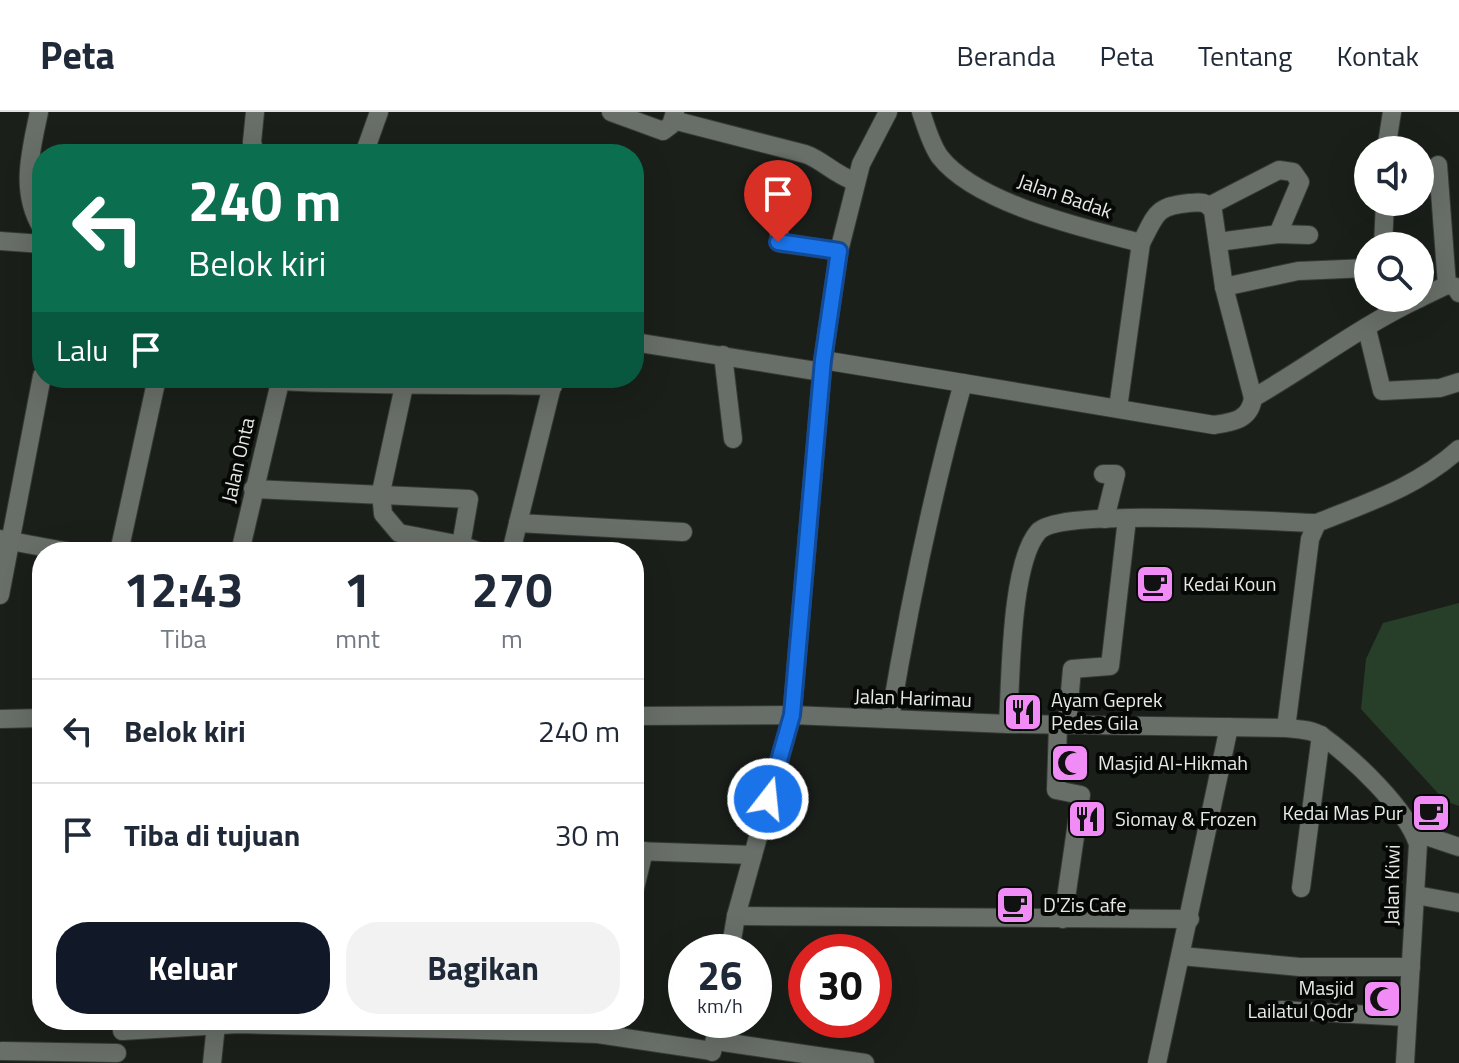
<!DOCTYPE html>
<html lang="id">
<head>
<meta charset="utf-8">
<style>
	body { margin:0; font-family:"Titillium Web",sans-serif; background:#f2f2f3; color:#1f2937; height:100vh; display:flex; flex-direction:column; font-size:30px; white-space:nowrap }
	* { box-sizing:border-box; margin:0 }
	p { font-size:26px; color:#747a83 }
	.icon { flex:none; width:44px; height:44px; fill:none; stroke:currentColor; stroke-width:2; stroke-linecap:round; stroke-linejoin:round }
	.map { position:relative; flex:1; overflow:hidden }
	.side { position:absolute; left:32px; top:430px; width:612px; height:488px; display:flex; flex-direction:column; background:#fff; border-radius:32px; box-shadow:0 8px 32px #0002 }
	.side>* { flex:none }
	.guide { position:absolute; left:32px; top:32px; width:612px; height:244px; border-radius:32px; box-shadow:0 8px 32px #0002; background:#0b6e4f; color:#fff; overflow:hidden }
	.fabs { position:absolute; left:1354px; top:24px; display:grid; gap:16px }
	.fabs a { display:grid; place-items:center; width:80px; height:80px; border-radius:50%; background:#fff; box-shadow:0 8px 32px #0002; font-size:40px }
	.speed { position:absolute; left:668px; top:822px; display:flex; gap:16px; font-size:40px; font-weight:700; text-align:center }
	.speed>* { display:grid; place-content:center; width:104px; height:104px; border-radius:50%; background:#fff; box-shadow:0 8px 32px #0002; line-height:1 }
	.speed small { font-size:20px; font-weight:400 }
	.speed .limit { border:12px solid #d22; background:#fff; color:#111 }
	.pin { position:absolute; display:grid; place-items:center; width:68px; height:68px; color:#fff; margin:-82px -34px; border-radius:50% 50% 50% 0; rotate:-45deg; box-shadow:0 0 8px #0007 }
	.pin .icon { rotate:45deg }
	.me { position:absolute; width:88px; margin:-44px; rotate:16deg; stroke-linejoin:round; filter:drop-shadow(0 0 6px #0008) }
	.turn { display:flex; align-items:center; gap:28px; height:168px; padding:0 24px; font-size:36px }
	.turn .icon { width:104px; height:104px; stroke-width:2.5 }
	.turn b { display:block; font-size:56px; line-height:68px }
	.then { display:flex; align-items:center; height:76px; padding:0 24px; background:#0003; gap:16px; font-size:30px }
	.eta { display:flex; justify-content:space-evenly; align-items:center; height:136px; text-align:center }
	.eta b { font-size:48px; font-weight:700; line-height:56px }
	.primary-button { display:flex; gap:16px; margin-top:auto; padding:16px 24px }
	.primary-button a { flex:1; height:92px; border-radius:32px; background:#111827; color:#fff; font-size:32px; font-weight:700; line-height:92px; text-align:center }
	.primary-button a+a { background:#f2f2f3; color:#1f2937 }
	ul { padding:0; list-style:none }
	li { display:flex; align-items:center; gap:24px; height:104px; padding:0 24px; border-top:2px solid #e0e1e3 }
	li div { flex:1 }
	li b { display:block; font-size:30px }
	li em { font-style:normal }
	header { display:flex; align-items:center; gap:48px; box-sizing:border-box; height:112px; padding:0 40px; background:#fff; border-bottom:2px solid #e0e1e3 }
	header strong { font-size:38px }
	nav { display:flex; gap:44px; margin-inline-start:auto; font-size:28px }
	.map>svg:first-child { display:block }
	.green { fill:#273f29 }
	.lines { fill:none; stroke-linecap:round; stroke-linejoin:round }
	.street-casing { stroke:#363a36; stroke-width:20 }
	.street { stroke:#686e68; stroke-width:18 }
	.route-casing { stroke:#114b97; stroke-width:20 }
	.route { stroke:#1a73e8; stroke-width:14 }
	.labels { text-anchor:middle; stroke-width:8; stroke-linejoin:round; paint-order:stroke }
	.street-label { font-size:20px; fill:#e6eae6; stroke:#060806 }
	.poi-label { font-size:20px; fill:#e6eae6; stroke:#060806; text-anchor:start }
</style>
</head>
<body>
<header>
<strong>Peta</strong>
<nav><a>Beranda</a><a>Peta</a><a>Tentang</a><a>Kontak</a></nav>
</header>
<div class="map">
<svg width="1459" height="951" viewBox="0 0 1459 951">
	<rect width="100%" height="100%" fill="#1a1f1a"/>
	<path class="green" d="M1459,491V694L1445,689L1361,597L1366,547L1383,511Z"/>
	<g class="lines">
		<g class="street-casing">
			<g id="street">
				<path d="M39,0C31,39 19,79 42,116"/>
				<path d="M611,0L663,19L671,13L675,0"/>
				<path d="M921,0C926,14 931,33 940,45C977,92 1084,116 1141,131C1156,103 1155,94 1189,91C1201,90 1206,89 1213,99L1224,175L1253,286"/>
				<path d="M673,8L805,42C823,48 833,62 856,70"/>
				<path d="M1386,38L1392,0"/>
				<path d="M255,42L252,30L255,0"/>
				<path d="M364,42L379,0"/>
				<path d="M1438,53L1447,173"/>
				<path d="M1209,94L1279,58L1293,60L1300,70L1278,122"/>
				<path d="M778,109L780,131L839,139"/>
				<path d="M0,129L42,132"/>
				<path d="M1218,130L1278,122L1309,123"/>
				<path d="M1383,134L1385,90"/>
				<path d="M1224,175L1298,159L1368,156"/>
				<path d="M1420,186L1447,173L1456,175L1459,181"/>
				<path d="M1367,217L1382,279L1440,276L1459,270"/>
				<path d="M634,230L822,260"/>
				<path d="M723,243L733,327"/>
				<path d="M823,248L963,271C932,382 909,493 890,607"/>
				<path d="M554,266L518,411L683,420"/>
				<path d="M280,269C371,274 462,272 553,274"/>
				<path d="M963,271L1214,313C1233,310 1250,308 1253,286C1309,254 1362,213 1420,186"/>
				<path d="M404,274L381,380L383,402L399,421L461,433L480,440"/>
				<path d="M1118,296L1141,131"/>
				<path d="M1103,362H1116L1105,407"/>
				<path d="M253,377L469,387L461,433"/>
				<path d="M0,427L70,440"/>
				<path d="M119,440L157,266"/>
				<path d="M240,440L281,266"/>
				<path d="M511,440L518,411"/>
				<path d="M0,483L42,264"/>
				<path d="M634,604L792,603L1008,612L1286,616C1297,617 1312,617 1322,624C1354,647 1406,696 1418,732L1405,951"/>
				<path d="M0,607L42,606"/>
				<path d="M1008,612C1011,567 1010,453 1038,420C1060,395 1275,410 1317,411"/>
				<path d="M1058,613L1056,678L1081,683L1063,807"/>
				<path d="M1067,613L1072,557L1110,554L1127,407"/>
				<path d="M1286,616L1310,427L1317,411C1369,390 1417,375 1459,337"/>
				<path d="M1414,720L1459,735"/>
				<path d="M634,739L753,743"/>
				<path d="M1301,776L1321,623"/>
				<path d="M634,780L644,739"/>
				<path d="M1416,783L1459,791"/>
				<path d="M736,804L1190,807"/>
				<path d="M730,840L736,804L792,603L823,248L839,139L861,52L888,0"/>
				<path d="M1181,844L1300,855H1411"/>
				<path d="M1281,898L1407,905"/>
				<path d="M122,919L238,912L448,917L598,922L712,939"/>
				<path d="M716,929L865,951"/>
				<path d="M2,939L117,941"/>
				<path d="M712,940L719,908"/>
				<path d="M212,951L216,913"/>
				<path d="M1157,951L1229,615"/>
			</g>
		</g>
		<use href="#street" class="street"/>
	</g>
	<g class="lines">
		<g class="route-casing">
			<path id="route" d="M768,687L792,603L823,248L839,139L778,130"/>
		</g>
		<use href="#route" class="route"/>
	</g>
	<defs>
		<g id="cafe-square" transform="scale(2)"><rect x="-9" y="-9" width="18" height="18" rx="4" fill="#f18bf5" stroke="#060806"/><path d="M-5.5-4.5H6V0H3Q3 3.5 0 3.5H-2.5Q-5.5 3.5-5.5 0ZM3-3.2v2h1.7v-2ZM-6 4.5H4V6H-6Z" fill="#111"/></g>
		<g id="restaurant-square" transform="scale(2)"><rect x="-9" y="-9" width="18" height="18" rx="4" fill="#f18bf5" stroke="#060806"/><path d="M-5-6h1v4h1v-4h1v4h1v-4h1v5L-1.5 .5V6h-2V.5L-5-1ZM5-6V6H3V1.5H1.5Q1.5-4 5-6Z" fill="#111"/></g>
		<g id="mosque-square" transform="scale(2)"><rect x="-9" y="-9" width="18" height="18" rx="4" fill="#f18bf5" stroke="#060806"/><path d="M3.5-4.9A6 6 0 1 0 3.5 4.9A5 5 0 1 1 3.5-4.9Z" fill="#111"/></g>
	</defs>
	<g fill-rule="evenodd">
		<use href="#cafe-square" x="1155" y="472"/>
		<use href="#restaurant-square" x="1023" y="600"/>
		<use href="#mosque-square" x="1070" y="651"/>
		<use href="#cafe-square" x="1431" y="701"/>
		<use href="#restaurant-square" x="1087" y="707"/>
		<use href="#cafe-square" x="1015" y="793"/>
		<use href="#mosque-square" x="1382" y="887"/>
	</g>
	<g class="labels">
		<g class="street-label">
			<text transform="translate(1065 84) rotate(19)" y="7">Jalan Badak</text>
			<text transform="translate(238 348) rotate(-77)" y="7">Jalan Onta</text>
			<text transform="translate(913 586) rotate(2)" y="7">Jalan Harimau</text>
			<text transform="translate(1392 773) rotate(-89)" y="7">Jalan Kiwi</text>
		</g>
		<g class="poi-label">
			<text x="1183" y="479">Kedai Koun</text>
			<text x="1051" y="595">Ayam Geprek<tspan x="1051" dy="23">Pedes Gila</tspan></text>
			<text x="1098" y="658">Masjid Al-Hikmah</text>
			<text x="1403" y="708" text-anchor="end">Kedai Mas Pur</text>
			<text x="1115" y="714">Siomay &amp; Frozen</text>
			<text x="1043" y="800">D'Zis Cafe</text>
			<text x="1354" y="883" text-anchor="end">Masjid<tspan x="1354" dy="23">Lailatul Qodr</tspan></text>
		</g>
	</g>
</svg>
<div class="fabs">
<a><svg class="icon" aria-label="sound" viewBox="0 0 24 24"><path d="M4 9h4l5-4v14l-5-4H4zM17 9q2 3 0 6"/></svg></a>
<a><svg class="icon" aria-label="search" viewBox="0 0 24 24"><circle cx="10" cy="10" r="6"/><path d="M15 15l6 6"/></svg></a>
</div>
<div class="speed"><div>26<small>km/h</small></div><div class="limit">30</div></div>
<div class="pin" style="left:778px;top:130px;background:#d93025"><svg class="icon" aria-label="arrive" viewBox="0 0 24 24"><path d="M6 21V4h12l-3 4 3 4H6"/></svg></div>
<svg class="me" style="left:768px;top:687px" viewBox="-20 -20 40 40"><circle r="17" fill="#1a73e8" stroke="#fff" stroke-width="3"/><path d="M0-11L8 9 0 5-8 9z" fill="#fff"/></svg>
<div class="guide">
<div class="turn"><svg class="icon" aria-label="left" viewBox="0 0 24 24"><path d="M17 20v-9H6M10 6l-5 5 5 5"/></svg><div><b>240 m</b>Belok kiri</div></div>
<div class="then">Lalu<svg class="icon" aria-label="arrive" viewBox="0 0 24 24"><path d="M6 21V4h12l-3 4 3 4H6"/></svg></div>
</div>
<section class="side">
<div class="eta">
<div><b>12:43</b><p>Tiba</p></div>
<div><b>1</b><p>mnt</p></div>
<div><b>270</b><p>m</p></div>
</div>
<ul>
<li><svg class="icon" aria-label="left" viewBox="0 0 24 24"><path d="M17 20v-9H6M10 6l-5 5 5 5"/></svg><div><b>Belok kiri</b></div><em>240 m</em></li>
<li><svg class="icon" aria-label="arrive" viewBox="0 0 24 24"><path d="M6 21V4h12l-3 4 3 4H6"/></svg><div><b>Tiba di tujuan</b></div><em>30 m</em></li>
</ul>
<div class="primary-button"><a>Keluar</a><a>Bagikan</a></div>
</section>
</div>
</body>
</html>
